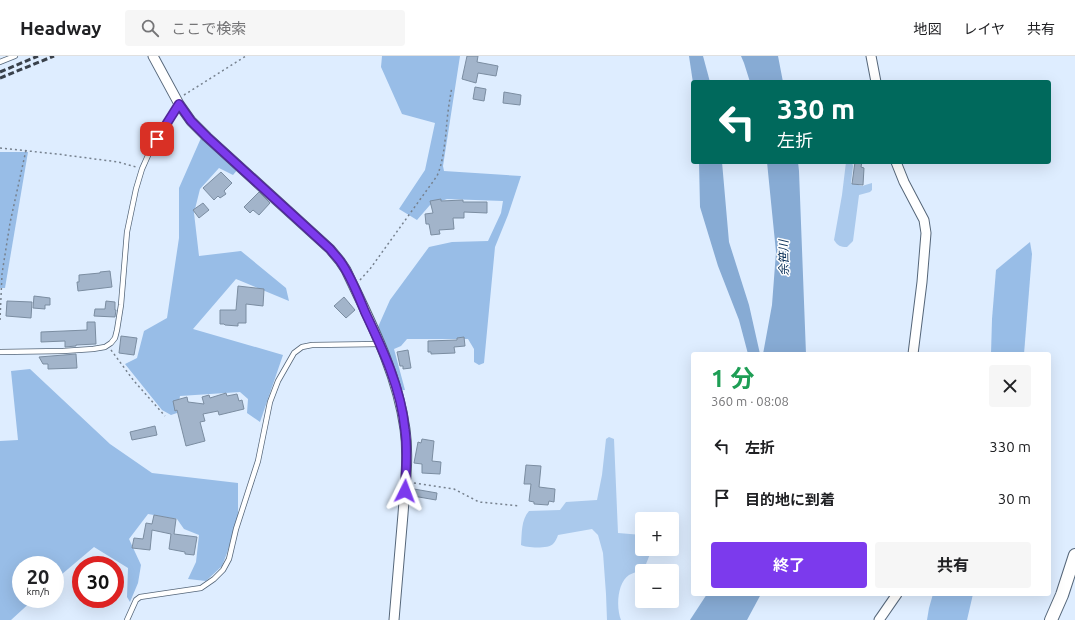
<!DOCTYPE html>
<html lang="ja">
<head>
<meta charset="utf-8">
<style>
	body { margin:0; font-family:Ubuntu,"Noto Sans JP",sans-serif; background:#f6f6f6; color:#202124; height:100vh; display:flex; flex-direction:column; font-size:15px; white-space:nowrap }
	* { box-sizing:border-box; margin:0 }
	p { font-size:13px; color:#757577 }
	.icon { flex:none; width:22px; height:22px; fill:none; stroke:currentColor; stroke-width:2; stroke-linecap:round; stroke-linejoin:round }
	.map { position:relative; flex:1; overflow:hidden }
	.panel { position:absolute; left:691px; top:296px; width:360px; height:244px; display:flex; flex-direction:column; background:#fff; border-radius:4px; box-shadow:0 4px 16px #0002 }
	.panel>* { flex:none }
	.hud { position:absolute; left:691px; top:24px; width:360px; height:84px; border-radius:4px; box-shadow:0 4px 16px #0002; background:#00695c; color:#fff; overflow:hidden }
	.fabs { position:absolute; left:635px; top:456px; display:grid; gap:8px }
	.fabs a { display:grid; place-items:center; width:44px; height:44px; border-radius:4px; background:#fff; box-shadow:0 4px 16px #0002; font-size:20px }
	.speed { position:absolute; left:12px; top:500px; display:flex; gap:8px; font-size:20px; font-weight:700; text-align:center }
	.speed>* { display:grid; place-content:center; width:52px; height:52px; border-radius:50%; background:#fff; box-shadow:0 4px 16px #0002; line-height:1 }
	.speed small { font-size:10px; font-weight:400 }
	.speed .limit { border:6px solid #d22; background:#fff; color:#111 }
	.pin { position:absolute; display:grid; place-items:center; width:34px; height:34px; color:#fff; margin:-17px; border-radius:8px; box-shadow:0 2px 6px #0006 }
	.me { position:absolute; width:44px; margin:-22px; rotate:3deg; stroke-linejoin:round; filter:drop-shadow(0 0 3px #0008) }
	.turn { display:flex; align-items:center; gap:14px; height:84px; padding:0 20px; font-size:18px }
	.turn .icon { width:52px; height:52px; stroke-width:2.5 }
	.turn b { display:block; font-size:28px; line-height:34px }
	.round { display:grid; place-items:center; flex:none; width:42px; height:42px; border-radius:4px; background:#f6f6f6 }
	.headline { display:flex; align-items:center; justify-content:space-between; height:68px; padding:0 20px }
	h1 { font-size:24px; font-weight:700; line-height:30px; color:#1e9e55 }
	.action { display:flex; gap:8px; margin-top:auto; padding:8px 20px }
	.action a { flex:1; height:46px; border-radius:4px; background:#7c3aed; color:#fff; font-size:16px; font-weight:700; line-height:46px; text-align:center }
	.action a+a { background:#f6f6f6; color:#202124 }
	ul { padding:0; list-style:none }
	li { display:flex; align-items:center; gap:12px; height:52px; padding:0 20px }
	li div { flex:1 }
	li b { display:block; font-size:15px }
	li em { font-style:normal }
	header { display:flex; align-items:center; gap:24px; box-sizing:border-box; height:56px; padding:0 20px; background:#fff; border-bottom:1px solid #e0e0e0 }
	header strong { font-size:19px }
	nav { display:flex; gap:22px; margin-inline-start:auto; font-size:14px }
	.search { width:280px; height:36px; background:#f6f6f6; display:flex; align-items:center; gap:10px; box-sizing:border-box; padding:0 14px; border-radius:4px; color:#757577; font-size:15px }
	.map>svg:first-child { display:block }
	.green { fill:#aac9ec }
	.forest { fill:#98bde7 }
	.water { fill:#87abd4 }
	.building { fill:#a2b4ca; stroke:#7b8da1 }
	.lines { fill:none; stroke-linecap:round; stroke-linejoin:round }
	.service-casing { stroke:#556679; stroke-width:6 }
	.minor-casing { stroke:#556679; stroke-width:11 }
	.tertiary-casing { stroke:#556679; stroke-width:14 }
	.path { stroke:#76818e; stroke-width:1.5; stroke-dasharray:2 3; stroke-linecap:butt }
	.service { stroke:#fff; stroke-width:4.5 }
	.minor { stroke:#fff; stroke-width:9 }
	.tertiary { stroke:#fff; stroke-width:12 }
	.rail { stroke:#39414b; stroke-width:3; stroke-dasharray:6 3; stroke-linecap:butt }
	.route-casing { stroke:#51269a; stroke-width:10 }
	.route { stroke:#7c3aed; stroke-width:7 }
	.labels { text-anchor:middle; stroke-width:3; stroke-linejoin:round; paint-order:stroke }
	.water-label { font-size:12px; font-style:italic; fill:#0a3058; stroke:#fff }
</style>
</head>
<body>
<header>
<strong>Headway</strong>
<div class="search"><svg class="icon" aria-label="search" viewBox="0 0 24 24"><circle cx="10" cy="10" r="6"/><path d="M15 15l6 6"/></svg>ここで検索</div>
<nav><a>地図</a><a>レイヤ</a><a>共有</a></nav>
</header>
<div class="map">
<svg width="1075" height="564" viewBox="0 0 1075 564">
	<rect width="100%" height="100%" fill="#deedff"/>
	<g class="green">
		<path d="M846,106H852L853,110L851,127L862,130L872,127V134L870,136L859,139L853,185L847,191C840,191 838,190 834,184L842,139Z"/>
		<path d="M609,381L614,383L618,477L642,479V493H652L644,513C639,515 633,517 629,519C617,527 616,552 621,564H607L606,538L603,497L598,479L592,473L558,479C557,482 555,486 553,488C549,493 526,492 521,489C522,477 521,464 529,455L560,454L566,446L597,444L602,419L606,383Z"/>
	</g>
	<g class="forest">
		<path d="M382,0H460L443,110L444,115L521,120L508,159L495,191L484,307L479,309L474,306V293L468,283H407L401,290L394,293L405,334H400L378,271L390,244L429,191L452,186L488,185L501,157L503,145L447,143L430,149L417,164L399,153L425,114L435,67L402,58L381,11Z"/>
		<path d="M201,82L238,113L233,119L219,112L200,133L194,157L199,200L241,195L286,232L289,245L236,223L193,273L283,299L260,366L247,357L248,343L240,336L180,340L177,357L171,359L162,354L125,308L137,302L144,275L167,262L179,182V132Z"/>
		<path d="M0,96H28L5,232H0Z"/>
		<path d="M1030,186L1032,198L1024,298H991L992,263L996,214Z"/>
		<path d="M30,313L110,388L152,417L238,427V461L227,497L222,510L206,525L188,523L196,506L199,479L184,473L177,463L148,458L129,483L141,509L138,527L130,546L127,541L128,512L94,491L55,524V509H21V543H34L11,564H0V385L18,384L11,315Z"/>
		<path d="M933,538H973L967,564H927L929,552Z"/>
	</g>
	<g class="water">
		<path d="M689,0H703L710,26L693,27Z"/>
		<path d="M741,0H778L783,26H750L744,7Z"/>
		<path d="M699,106H722L729,186L749,249L760,298H748L739,264L718,210L700,151Z"/>
		<path d="M767,106H798L799,115L806,298H763L772,249L776,196Z"/>
		<path d="M707,538H761L747,564H690Z"/>
	</g>
	<g class="building">
		<path d="M467,0H478L477,6L498,10L496,20L478,17L476,27L462,23Z"/>
		<path d="M475,31L486,33L484,45L473,43Z"/>
		<path d="M504,36L521,39L520,49L503,47Z"/>
		<path d="M855,106H862L861,111L864,112L863,129L852,128Z"/>
		<path d="M221,116L232,127L224,135L226,138L220,142L218,140L214,144L203,132Z"/>
		<path d="M259,136L270,147L259,159L253,154L250,157L244,151Z"/>
		<path d="M441,143V145L463,144V146H487V157L464,156V162H453L454,173L439,174L440,178L431,179L429,168H426L425,158L433,157L430,145Z"/>
		<path d="M203,147L209,154L199,162L193,154Z"/>
		<path d="M110,215L112,231L78,235L77,226H79V219L100,217V216Z"/>
		<path d="M238,230L264,233L263,250L246,248V267H238V270L225,269L224,268H220V254H236Z"/>
		<path d="M34,240L50,242V249H45V253L33,252Z"/>
		<path d="M344,241L355,254L346,262L334,250Z"/>
		<path d="M7,245L32,246L31,262L6,260Z"/>
		<path d="M106,245L115,246V254H116L115,261L94,260L95,253H105Z"/>
		<path d="M87,266H95L96,288L76,289V290L65,291V285L41,286V276L87,274Z"/>
		<path d="M121,280L137,282L134,299L119,297Z"/>
		<path d="M464,281L465,290L454,291L455,297L431,298V296H428V285L457,284V282Z"/>
		<path d="M408,294L411,312L403,313V310H400L397,296Z"/>
		<path d="M76,298L77,312L48,313V308H43L39,301Z"/>
		<path d="M226,337L227,340L237,338L239,345L242,344L244,353L219,359L218,355L203,358L205,365L200,366L205,385L186,390L177,354L175,355L173,345L187,341L188,346L204,348L202,341L209,339L210,342Z"/>
		<path d="M155,370L157,379L132,384L130,376Z"/>
		<path d="M422,383L434,385L432,405L441,406L440,418L422,417V408L414,407L418,386L421,387Z"/>
		<path d="M526,409L541,410L539,431L555,433L554,446L549,445L548,449L534,448V446L529,445L531,428H524Z"/>
		<path d="M414,433L437,437L436,444L413,440Z"/>
		<path d="M154,459L176,463L174,478L197,481L194,499L185,498V496L169,493L171,478L152,474L150,494L132,492L134,482L143,483L146,467L152,468Z"/>
	</g>
	<g class="lines">
		<g class="service-casing">
			<g id="service">
				<path d="M0,6L15,0"/>
				<path d="M0,296L63,295L93,293L105,291L111,287L115,282L117,274L121,249L127,176L136,133L142,113L150,95L179,48"/>
				<path d="M127,564L136,544L140,541L201,532L214,523L223,514L229,503L236,473L258,405L270,346L278,325L294,297L302,291L312,289L381,288"/>
			</g>
		</g>
		<g class="minor-casing">
			<g id="minor">
				<path d="M153,0L179,48L191,65L207,81L330,193L340,205L346,214C370,265 397,316 405,373C409,401 405,430 403,458C400,493 397,529 394,564"/>
				<path d="M871,0L876,26"/>
				<path d="M896,106L904,126L924,164L926,177L922,226L913,298"/>
				<path d="M879,564L897,538"/>
			</g>
		</g>
		<g class="tertiary-casing">
			<path id="tertiary" d="M1051,564L1062,539L1075,499"/>
		</g>
		<g class="path">
			<path d="M184,39L246,0"/>
			<path d="M0,92L57,98L118,106L136,111"/>
			<path d="M360,224L370,213L437,120C443,106 444,92 446,77C447,62 449,46 452,31"/>
			<path d="M0,264L2,218L4,205L10,167L26,94"/>
			<path d="M111,294L134,325L165,360"/>
			<path d="M414,427L454,433L479,446L520,450"/>
		</g>
		<use href="#service" class="service"/>
		<use href="#minor" class="minor"/>
		<use href="#tertiary" class="tertiary"/>
		<g class="rail">
			<path d="M0,16L38,0"/>
			<path d="M0,22L54,0"/>
		</g>
	</g>
	<g class="lines">
		<g class="route-casing">
			<path id="route" d="M157,83L179,48L191,65L207,81L330,193C333,197 337,201 340,205C351,220 358,239 365,256C383,294 401,332 405,374C408,394 406,415 405,435"/>
		</g>
		<use href="#route" class="route"/>
	</g>
	<g class="labels">
		<g class="water-label">
			<text transform="translate(784 202) rotate(-91)" y="4">余笹川</text>
		</g>
	</g>
</svg>
<div class="fabs">
<a>+</a>
<a>−</a>
</div>
<div class="speed"><div>20<small>km/h</small></div><div class="limit">30</div></div>
<div class="pin" style="left:157px;top:83px;background:#d93025"><svg class="icon" aria-label="arrive" viewBox="0 0 24 24"><path d="M6 21V4h12l-3 4 3 4H6"/></svg></div>
<svg class="me" style="left:405px;top:435px" viewBox="-20 -20 40 40"><path d="M0-17L14 15 0 8-14 15z" fill="#7c3aed" stroke="#fff" stroke-width="4"/></svg>
<div class="hud">
<div class="turn"><svg class="icon" aria-label="left" viewBox="0 0 24 24"><path d="M17 20v-9H6M10 6l-5 5 5 5"/></svg><div><b>330 m</b>左折</div></div>
</div>
<section class="panel">
<div class="headline"><div><h1>1 分</h1><p>360 m · 08:08</p></div><a class="round"><svg class="icon" aria-label="close" viewBox="0 0 24 24"><path d="M6 6l12 12M18 6L6 18"/></svg></a></div>
<ul>
<li><svg class="icon" aria-label="left" viewBox="0 0 24 24"><path d="M17 20v-9H6M10 6l-5 5 5 5"/></svg><div><b>左折</b></div><em>330 m</em></li>
<li><svg class="icon" aria-label="arrive" viewBox="0 0 24 24"><path d="M6 21V4h12l-3 4 3 4H6"/></svg><div><b>目的地に到着</b></div><em>30 m</em></li>
</ul>
<div class="action"><a>終了</a><a>共有</a></div>
</section>
</div>
</body>
</html>
